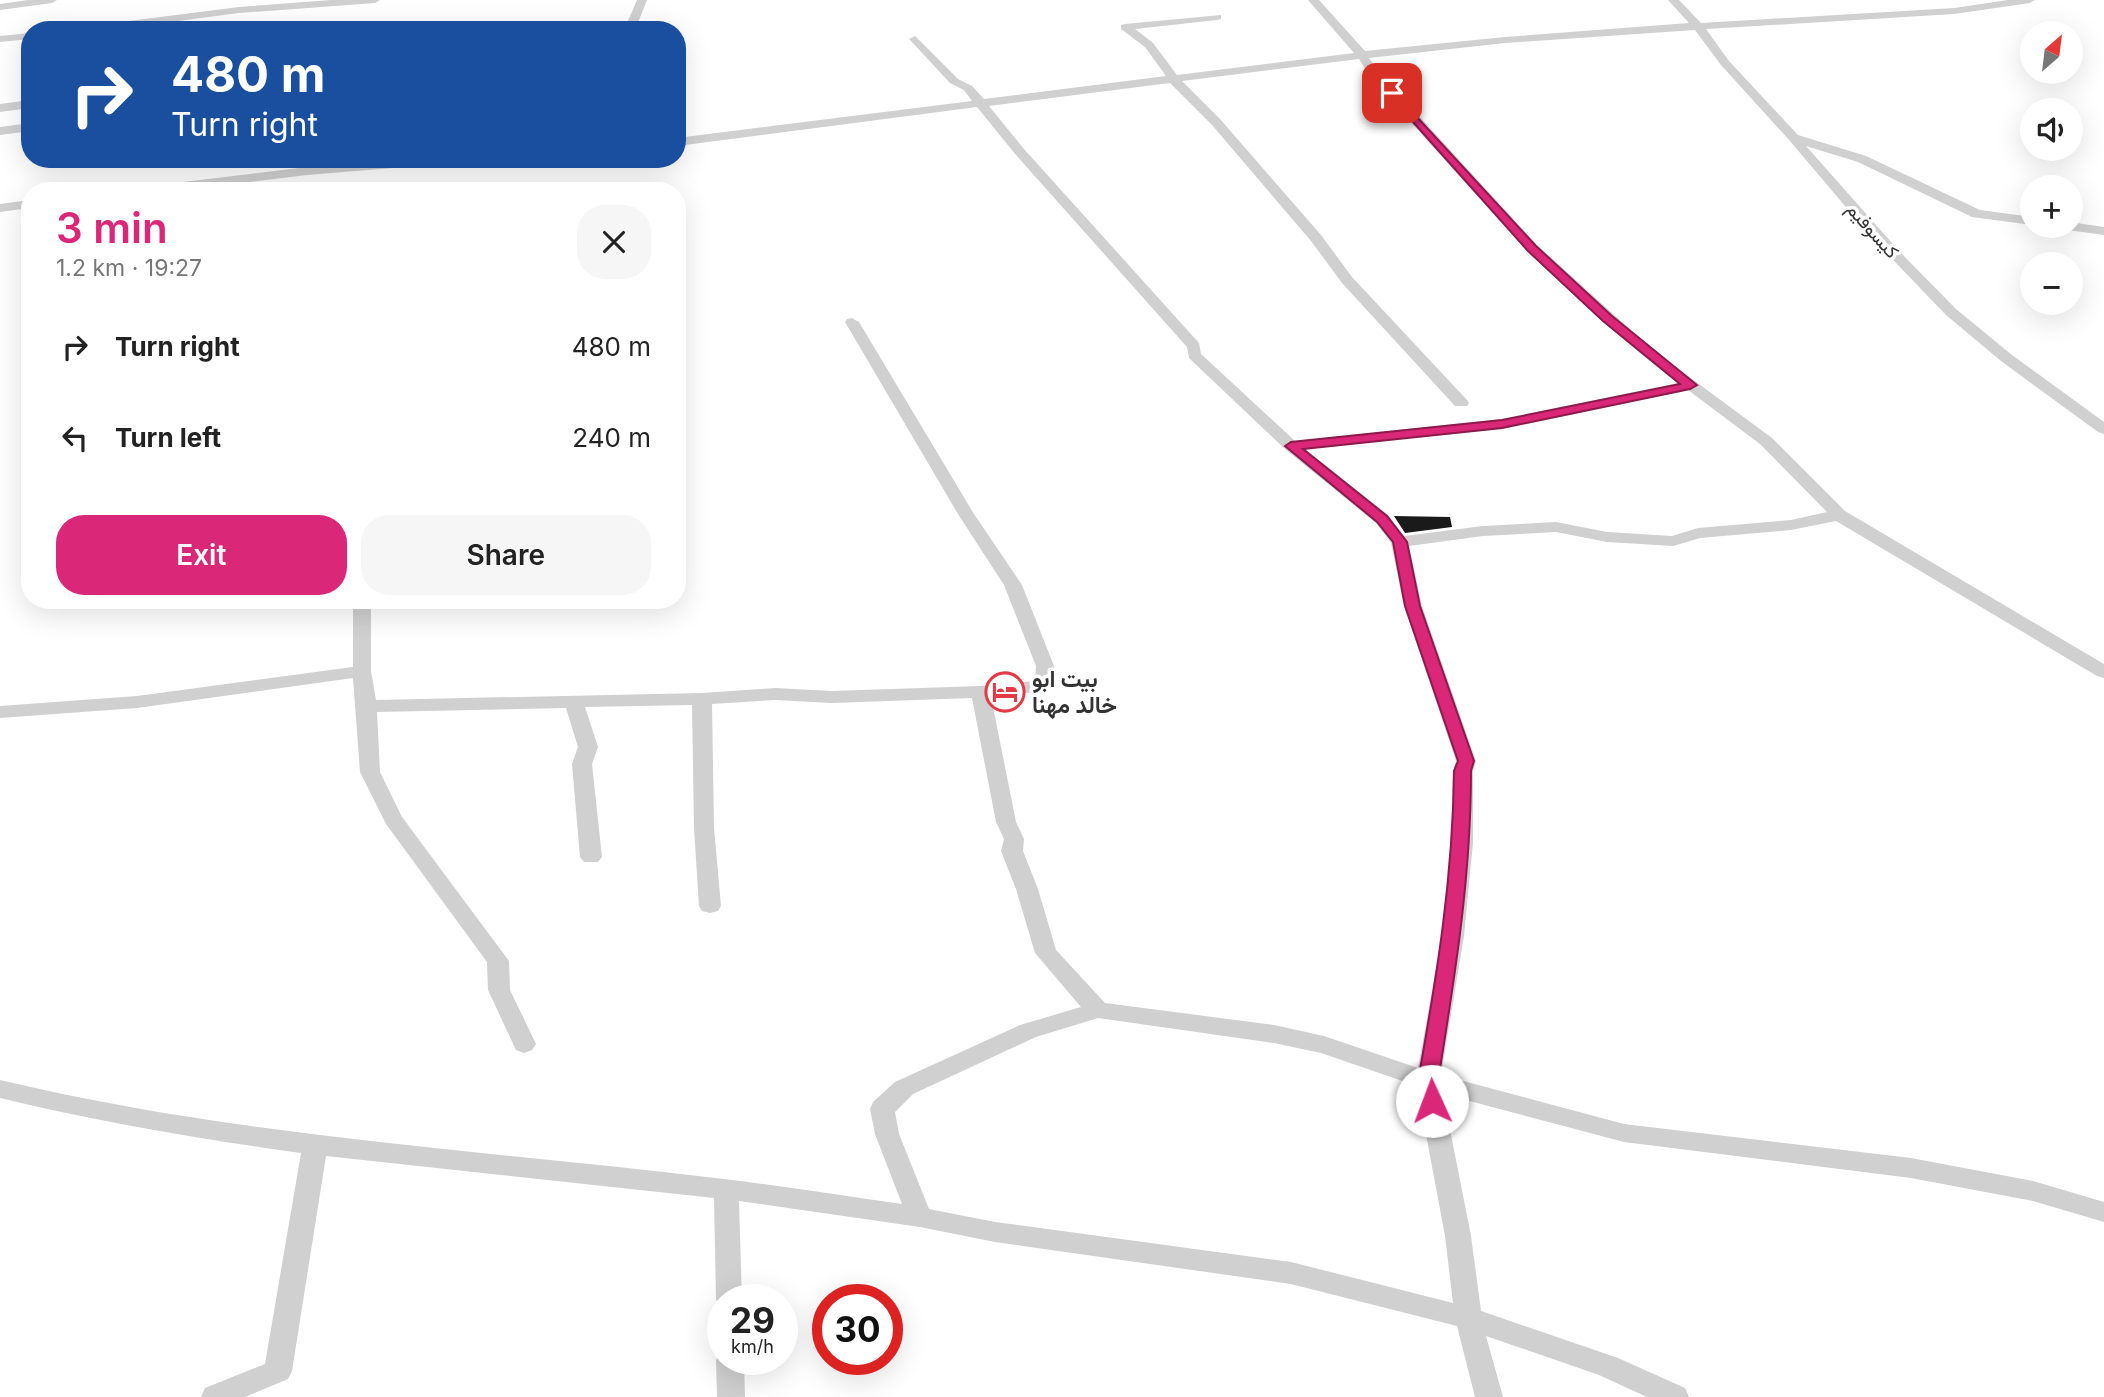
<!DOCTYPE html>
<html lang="en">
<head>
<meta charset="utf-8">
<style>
	body { margin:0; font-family:Inter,Vazirmatn,sans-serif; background:#f6f6f6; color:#222; height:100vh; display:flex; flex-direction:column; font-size:26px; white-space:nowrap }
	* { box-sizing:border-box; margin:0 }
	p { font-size:23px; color:#767676 }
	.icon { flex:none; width:38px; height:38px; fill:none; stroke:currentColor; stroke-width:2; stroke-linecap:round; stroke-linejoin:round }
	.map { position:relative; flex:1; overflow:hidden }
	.details { position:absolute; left:21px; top:182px; width:665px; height:427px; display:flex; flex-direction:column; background:#fff; border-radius:28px; box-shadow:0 7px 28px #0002 }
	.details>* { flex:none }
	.guide { position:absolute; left:21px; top:21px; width:665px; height:147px; border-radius:28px; box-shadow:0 7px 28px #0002; background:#1a4fa0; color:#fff; overflow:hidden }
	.needle { width:46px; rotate:28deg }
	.tools { position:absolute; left:2020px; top:21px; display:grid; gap:14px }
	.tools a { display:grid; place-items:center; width:63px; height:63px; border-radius:50%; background:#fff; box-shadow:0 7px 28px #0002; font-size:35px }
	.speed { position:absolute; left:707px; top:1284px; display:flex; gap:14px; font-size:35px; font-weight:700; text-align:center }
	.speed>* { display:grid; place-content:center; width:91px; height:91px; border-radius:50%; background:#fff; box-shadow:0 7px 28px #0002; line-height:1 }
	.speed small { font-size:18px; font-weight:400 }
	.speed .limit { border:10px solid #d22; background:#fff; color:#111 }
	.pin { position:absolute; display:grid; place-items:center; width:60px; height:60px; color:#fff; margin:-30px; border-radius:14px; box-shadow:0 4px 10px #0006 }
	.me { position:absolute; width:77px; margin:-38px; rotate:358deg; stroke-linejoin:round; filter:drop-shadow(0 0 5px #0008) }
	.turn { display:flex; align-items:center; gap:24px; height:147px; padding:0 35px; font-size:32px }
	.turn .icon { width:91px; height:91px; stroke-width:2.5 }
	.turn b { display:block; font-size:49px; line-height:60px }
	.round { display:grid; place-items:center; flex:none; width:74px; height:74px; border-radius:28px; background:#f6f6f6 }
	.summary { display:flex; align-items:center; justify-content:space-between; height:119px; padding:0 35px }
	h1 { font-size:42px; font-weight:600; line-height:52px; color:#db2777 }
	.action { display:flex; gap:14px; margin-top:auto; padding:14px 35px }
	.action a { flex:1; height:80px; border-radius:28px; background:#db2777; color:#fff; font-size:28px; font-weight:600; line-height:80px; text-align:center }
	.action a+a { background:#f6f6f6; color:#222 }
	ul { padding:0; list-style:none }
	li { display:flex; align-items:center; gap:21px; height:91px; padding:0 35px }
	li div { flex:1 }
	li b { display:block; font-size:26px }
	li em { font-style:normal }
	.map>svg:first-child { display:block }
	.building { fill:#1a1a1a }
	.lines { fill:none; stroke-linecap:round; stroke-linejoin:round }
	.minor { fill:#d0d0d0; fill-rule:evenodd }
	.route { fill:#db2777; stroke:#8e194d; stroke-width:2 }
	.labels { text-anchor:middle; stroke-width:7; stroke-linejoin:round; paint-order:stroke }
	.far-street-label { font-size:19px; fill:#333; stroke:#fff }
	.poi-label { font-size:23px; font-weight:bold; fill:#333; stroke:#fff; text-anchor:start }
</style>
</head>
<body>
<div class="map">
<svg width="2104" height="1397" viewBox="0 0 2104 1397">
	<rect width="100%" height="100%" fill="#fff"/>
	<path class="building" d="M1394,516L1450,517L1452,527L1405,533Z"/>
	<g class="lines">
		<g class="minor">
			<path d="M28,0H57L52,3L0,10V4Z"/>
			<path d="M331,0H380L375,3L239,13L110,30H77L82,27L239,7Z"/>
			<path d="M637,0H647L635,30H624Z"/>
			<path d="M1308,0H1319L1365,51L1505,37L1689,23L1668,0H1679L1701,23L1954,8L2008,0H2035L2030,3L1954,14L1706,29L1729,61L1798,135L1866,156L1980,210L2032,217V225L1972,217L1858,162L1806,146L1900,252L1956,309L2012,355L2104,422V434L2098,432L2001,361L1946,315L1872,238L1790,141L1721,65L1695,30L1505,43L1369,58L1378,71L1537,245L1653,350L1772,438L1845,511L2104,664V678L2097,676L1836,521L1791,530L1700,538L1673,546L1607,542L1556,532L1483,536L1409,546L1422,606L1476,761L1473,771V843L1464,936L1441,1075L1624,1124L1911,1158L2033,1181L2104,1202V1222L2033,1201L1911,1178L1624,1142L1443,1094L1471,1236L1481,1311L1618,1358L1685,1388L1689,1397H1647L1599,1375L1486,1336L1503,1397H1475L1457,1326L1291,1284L995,1242L920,1227L739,1201L742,1300H723V1309L716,1300L714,1198L326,1156L292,1371L288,1379L245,1397H201L205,1388L265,1364L301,1153C200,1139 100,1122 0,1098V1080C238,1137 482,1150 724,1179C783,1186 843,1196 902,1204L875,1134L870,1109L873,1102L895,1082L1020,1025L1081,1007L1035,953L1016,889L1001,851L1004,839L996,822L972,698L832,703L775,700L712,704L714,828L721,906L718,911L710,913L702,911L699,906L694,828L692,705L585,707L598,747L592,764L602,857L598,862H584L580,857L572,764L578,747L566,708L377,712L380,772L402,817L509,961L510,990L536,1044L532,1050L524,1053L516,1050L488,990L487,962L386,824L360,772L353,678L137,708L0,718V706L137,696L353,667V600H371V671L376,700L702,693L775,688L832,691L980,686L1035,681L1036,666L1004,585L958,514L845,322L847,319L852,318L859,322L974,514L1022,585L1054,666L1055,686L1052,690L991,697L1016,822L1024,839L1023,851L1038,889L1056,950L1105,1003L1274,1025L1324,1036L1418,1068L1442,936L1451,843L1453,771L1456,761L1404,606L1391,543L1376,523L1285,449L1189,358L1187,347L1016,155L977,107L677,146V138L972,101L964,90L950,83L911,41L909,39L915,36L958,79L972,86L984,99L1166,76L1145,47L1121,29V25L1125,24L1221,15V19L1217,20L1135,29L1153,43L1177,75L1354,53ZM1359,59L1369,75C1466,184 1561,295 1678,383L1502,419L1295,441L1201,354L1199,343L1024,149L989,106L1170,83L1212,125L1311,241L1342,283L1455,406H1467L1469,403L1467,400L1352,277L1321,235L1220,119L1182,81ZM1688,390L1760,444L1827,512L1791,520L1698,528L1672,536L1607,532L1556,522L1483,526L1404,536L1388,515L1305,449L1502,429ZM1098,1018L1274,1043L1321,1053L1417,1086L1445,1236L1453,1303L1291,1262L995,1222L929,1209L899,1134L895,1112L913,1094L1036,1037Z"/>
			<path d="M30,33V39L0,42V36Z"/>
			<path d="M30,100V108L0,112V104Z"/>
			<path d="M30,123V131L0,135V127Z"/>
			<path d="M404,159H460L454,163L307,175L176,191H136L142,187L307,167Z"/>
			<path d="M30,200V208L0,212V204Z"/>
			<path d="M2070,222L2104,227V235L2068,230L2061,226H2070Z"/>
			<path d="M723,1351V1360H744L745,1397H717L716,1360Z"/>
		</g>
	</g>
	<path class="route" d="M1392,90L1536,246L1612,316L1697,385L1690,389L1502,428L1303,449L1387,516L1407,542L1420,606L1474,761L1471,771C1471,878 1455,975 1438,1081L1442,1101L1439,1106L1432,1109L1425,1106L1418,1081C1437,975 1453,878 1454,771L1458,761L1405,606L1393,542L1377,522L1285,446L1291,442L1502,420L1680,384L1603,321L1528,251L1389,95V91Z"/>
	<defs>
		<g id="hotel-ring" transform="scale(2.0125)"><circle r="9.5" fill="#fff" stroke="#e63946" stroke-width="1.5"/><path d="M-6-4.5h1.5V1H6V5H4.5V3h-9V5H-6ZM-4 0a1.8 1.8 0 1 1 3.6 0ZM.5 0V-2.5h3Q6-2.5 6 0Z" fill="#e63946"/></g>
	</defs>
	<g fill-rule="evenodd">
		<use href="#hotel-ring" x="1005" y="692"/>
	</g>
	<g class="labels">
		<g class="far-street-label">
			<text transform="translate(1873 230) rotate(48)" y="7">كيسوفيم</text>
		</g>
		<g class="poi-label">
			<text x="1032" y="687">بيت ابو<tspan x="1032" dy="26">خالد مهنا</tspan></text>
		</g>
	</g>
</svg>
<div class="tools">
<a><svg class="needle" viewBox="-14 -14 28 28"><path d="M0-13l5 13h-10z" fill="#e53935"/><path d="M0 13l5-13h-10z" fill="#767676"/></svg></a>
<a><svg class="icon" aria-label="sound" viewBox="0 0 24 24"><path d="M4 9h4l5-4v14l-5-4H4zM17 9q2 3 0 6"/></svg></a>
<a>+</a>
<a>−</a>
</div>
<div class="speed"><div>29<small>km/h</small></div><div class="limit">30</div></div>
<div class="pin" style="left:1392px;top:93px;background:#d93025"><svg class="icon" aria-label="arrive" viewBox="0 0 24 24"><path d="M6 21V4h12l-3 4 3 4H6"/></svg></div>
<svg class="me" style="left:1432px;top:1101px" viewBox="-20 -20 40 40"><circle r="19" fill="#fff"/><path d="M0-13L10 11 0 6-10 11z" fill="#db2777"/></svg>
<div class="guide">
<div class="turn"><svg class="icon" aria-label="right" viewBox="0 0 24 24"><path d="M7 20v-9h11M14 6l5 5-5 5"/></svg><div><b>480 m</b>Turn right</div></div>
</div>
<section class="details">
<div class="summary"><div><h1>3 min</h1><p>1.2 km · 19:27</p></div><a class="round"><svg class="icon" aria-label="close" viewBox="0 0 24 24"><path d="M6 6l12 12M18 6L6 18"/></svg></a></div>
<ul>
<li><svg class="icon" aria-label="right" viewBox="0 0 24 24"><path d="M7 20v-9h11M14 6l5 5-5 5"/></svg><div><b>Turn right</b></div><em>480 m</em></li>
<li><svg class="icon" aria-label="left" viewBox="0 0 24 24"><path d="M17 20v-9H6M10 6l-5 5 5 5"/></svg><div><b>Turn left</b></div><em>240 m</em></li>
</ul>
<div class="action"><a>Exit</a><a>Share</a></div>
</section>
</div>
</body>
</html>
